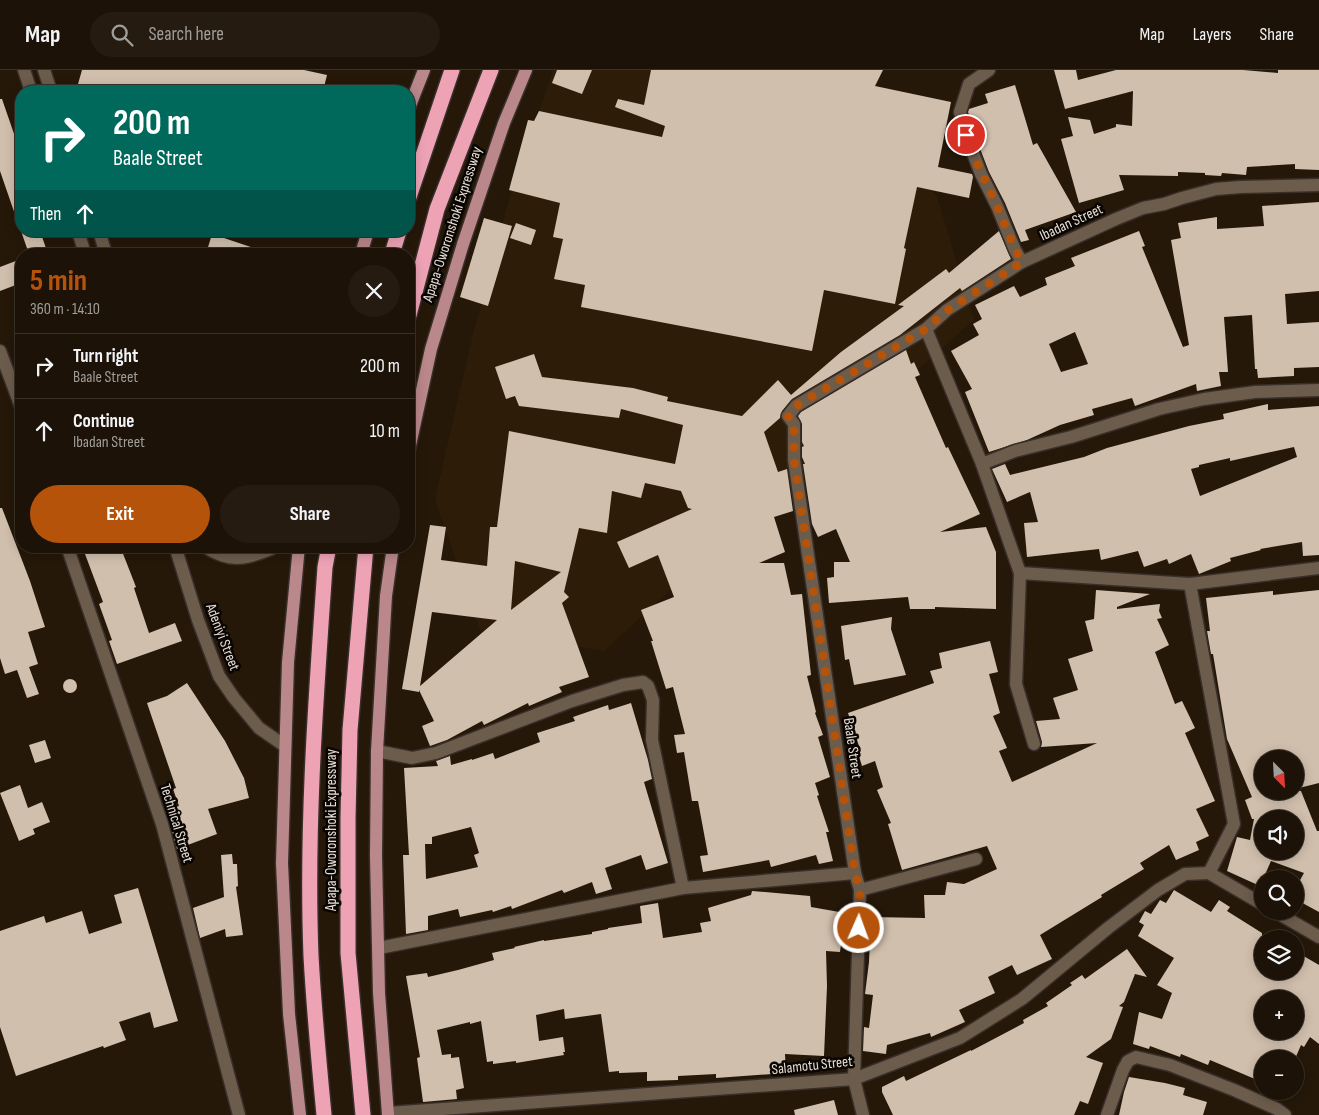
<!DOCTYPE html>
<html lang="en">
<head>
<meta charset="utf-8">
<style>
	body { margin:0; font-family:"Sofia Sans Condensed",sans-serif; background:#251b11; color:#f1f3f6; height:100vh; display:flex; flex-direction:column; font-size:19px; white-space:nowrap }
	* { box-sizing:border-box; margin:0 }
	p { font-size:16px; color:#a09e9b }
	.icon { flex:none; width:28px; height:28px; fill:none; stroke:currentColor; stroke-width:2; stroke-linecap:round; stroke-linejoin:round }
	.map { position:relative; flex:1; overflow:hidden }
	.details { position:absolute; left:15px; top:178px; width:400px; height:305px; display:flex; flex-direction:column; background:#1c1207; border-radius:20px; box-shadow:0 2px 12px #0003,0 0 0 1px #3a3228 }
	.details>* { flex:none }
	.top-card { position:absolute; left:15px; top:15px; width:400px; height:152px; border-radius:20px; box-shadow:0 2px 12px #0003,0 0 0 1px #3a3228; background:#00695c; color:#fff; overflow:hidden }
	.needle { width:32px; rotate:156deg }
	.tools { position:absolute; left:1254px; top:680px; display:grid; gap:10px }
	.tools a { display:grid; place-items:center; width:50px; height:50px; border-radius:50%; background:#1c1207; box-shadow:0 2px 12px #0003,0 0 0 1px #3a3228; font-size:25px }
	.pin { position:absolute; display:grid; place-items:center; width:42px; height:42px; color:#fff; margin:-21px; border:2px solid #fff; border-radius:50%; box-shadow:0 1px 5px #0007 }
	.me { position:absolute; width:55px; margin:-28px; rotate:2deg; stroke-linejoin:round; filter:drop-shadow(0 0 4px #0008) }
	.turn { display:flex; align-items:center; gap:18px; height:105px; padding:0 15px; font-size:22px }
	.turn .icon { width:65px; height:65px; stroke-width:2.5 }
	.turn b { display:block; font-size:35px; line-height:42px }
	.then { display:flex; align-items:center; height:48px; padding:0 15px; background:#0003; gap:10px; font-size:19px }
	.round { display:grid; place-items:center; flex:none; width:52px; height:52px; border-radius:26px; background:#251b11 }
	.headline { display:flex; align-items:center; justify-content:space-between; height:85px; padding:0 15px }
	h1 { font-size:30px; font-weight:700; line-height:38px; color:#b45309 }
	.button { display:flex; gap:10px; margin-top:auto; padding:10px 15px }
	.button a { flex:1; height:58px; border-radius:30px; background:#b45309; color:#fff; font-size:20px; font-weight:700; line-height:58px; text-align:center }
	.button a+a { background:#251b11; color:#f1f3f6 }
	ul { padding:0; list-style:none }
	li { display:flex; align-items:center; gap:15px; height:65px; padding:0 15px; border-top:1px solid #3a3228 }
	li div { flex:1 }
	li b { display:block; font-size:19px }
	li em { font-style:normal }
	header { display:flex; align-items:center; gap:30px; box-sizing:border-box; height:70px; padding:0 25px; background:#1c1207; border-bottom:1px solid #3a3228 }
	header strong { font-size:24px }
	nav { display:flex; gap:28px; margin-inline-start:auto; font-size:18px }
	.search { width:350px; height:45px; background:#251b11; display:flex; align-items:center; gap:12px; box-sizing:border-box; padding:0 18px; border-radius:28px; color:#a09e9b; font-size:19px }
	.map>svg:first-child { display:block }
	.built { fill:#2d1c07 }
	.building { fill:#d1bfad; fill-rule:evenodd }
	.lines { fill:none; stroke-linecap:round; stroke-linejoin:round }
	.minor-casing { stroke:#392f2a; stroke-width:15 }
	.major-casing { stroke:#392f2a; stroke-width:15 }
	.highway-casing { stroke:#392f2a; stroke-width:18 }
	.minor { stroke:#6c5c4c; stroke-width:12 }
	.major { stroke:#ba878b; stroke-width:12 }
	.highway { stroke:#eea3b5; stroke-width:15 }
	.route { stroke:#b45309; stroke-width:9; stroke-dasharray:0 16.2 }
	.labels { text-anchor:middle; stroke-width:5; stroke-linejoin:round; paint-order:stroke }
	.street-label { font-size:15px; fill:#e7ddd4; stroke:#090502 }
</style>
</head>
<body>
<header>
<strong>Map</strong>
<div class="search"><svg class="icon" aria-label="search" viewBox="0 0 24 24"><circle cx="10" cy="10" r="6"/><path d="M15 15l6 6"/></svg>Search here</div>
<nav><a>Map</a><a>Layers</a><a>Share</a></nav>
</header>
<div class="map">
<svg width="1319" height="1045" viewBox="0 0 1319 1045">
	<rect width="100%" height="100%" fill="#251809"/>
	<path class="built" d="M553,0H851L937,127L974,250L739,457L604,581L480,560L435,429L472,268L509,129Z"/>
	<g class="building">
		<path d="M82,0H304L327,5L323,21H76Z"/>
		<path d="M557,0H592L582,24L552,13Z"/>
		<path d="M651,0H883L875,16L951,32L938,97L972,104L973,107L969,128L917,117L904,178L906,179L895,234L824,220L812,281L581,237L585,215L554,209L563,169L553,167L560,133L509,120L528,50L534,51L539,41L662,67L665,56L615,37L618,29L644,35Z"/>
		<path d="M1054,0H1076L1078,10L1116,0H1243L1278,3V0H1319V100L1295,99V94L1247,97L1246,105L1222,103L1221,106L1205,105V103L1178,102V106L1119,105L1124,120L1079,133L1061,69L1073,66L1068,47L1090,50L1094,64L1116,57V54L1132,56L1133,21L1065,39Z"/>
		<path d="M1015,15L1033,75L1037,73L1076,142L1025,160L1029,170L1021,172L1005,133L989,102L974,63L968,42L969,39L988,33L985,24Z"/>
		<path d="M0,29H2L21,84V155L19,156L0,101Z"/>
		<path d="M1319,132V221L1285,224L1287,254L1319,252V297L1294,298V306L1258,308L1257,299H1255L1252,245L1224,247L1228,302H1219L1221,316L1197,321L1196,314L1135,336L1132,328L1092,339L1094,345L1060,355L1027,370L989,382L965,322L972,319L951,281L979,265L973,254L982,249L975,235L1014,216L1020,227L1047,215L1045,208L1075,196L1071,188L1139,161L1145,176L1142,177L1183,277L1189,275L1171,170L1181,168L1178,153L1217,147V159L1264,156L1262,136ZM1075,262L1088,294L1061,302L1049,274Z"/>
		<path d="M484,148L512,156L488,236L460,227Z"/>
		<path d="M516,153L536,160L531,175L510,168Z"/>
		<path d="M21,161H40L48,184H29Z"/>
		<path d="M999,161L1011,189L962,221L960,218L900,265L792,329L782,341L780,348L764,362L778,402L787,399L793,441L774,447L785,482L759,493H784L791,525L802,524L811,605L807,606L816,642L815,643L823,665L818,667L830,707L815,713L819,725L817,726L829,762H826L833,791L819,794L816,785L771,797L769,790L703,802L700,786L708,785L698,731H692L684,682L677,683L674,665L685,664L673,617L666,619L651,571H653L641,540L674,527L658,485L629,498L617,472L692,439L688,438L681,421L645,413L641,428L612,421L607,463L579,458L564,522L569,527L562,533L589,607L559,617L562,622L529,636L528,633L484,655L482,651L447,670L430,676L422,656L434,651L419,620V622L402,619L430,455L446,457L441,490L487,496L490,457H497L509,361L675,394L683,355L621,339L619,348L519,336L515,326L506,329L495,297L534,284L542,307L633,318L668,327L667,331L742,346L778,310L791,325L841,282L904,236L898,235L946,199L949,203ZM515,491L561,502L511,540ZM432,542L497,550L420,616Z"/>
		<path d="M212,164L263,181V184H206Z"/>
		<path d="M21,189V213L0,221V197Z"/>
		<path d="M906,280L911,294L914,292L920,305L915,307L946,378L948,377L980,444L940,462L986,457L996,482V539L935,537V539H910L908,527L829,533L827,508L834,507V492H850L836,459L818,467L812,454L803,394H805L802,387V377L804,376L802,372V354L798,346L801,342Z"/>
		<path d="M1268,334V340L1319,336V485L1303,486L1302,472L1260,479L1261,480L1230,488L1231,491L1199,504L1191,484L1169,494L1167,489L1144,497L1138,481L1101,490L1099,479L1027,487L1024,453L1038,452L1030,422L1007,432L992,399L1005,394L1010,405L1084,387L1107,378L1189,356L1224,349L1223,344ZM1294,377L1297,387L1200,426L1191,399L1199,397V395L1230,388V391Z"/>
		<path d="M0,438H2L30,511L45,557L28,562L38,594L29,597L39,624L27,628L17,600L5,604L0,588Z"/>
		<path d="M82,476H120L136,517L134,518L149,563L175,553L182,571L117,594L109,571L112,570L99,534L103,532Z"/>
		<path d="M1096,520L1150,524L1117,537V539L1160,534L1159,541L1162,548L1157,549L1169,575L1155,582L1175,634L1182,631L1195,658L1185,663L1215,731L1196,739L1209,766L1196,772L1199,780L1176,790L1169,775L1140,793L1144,799L1101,825L1102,827L1040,865L1052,889L1017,905L1012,895L988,907L995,923L959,940L965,952L931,967L930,963L887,975L886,984L863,981L864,957L869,958L873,925L865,924L869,892L871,847L925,848L924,825H945L947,812L964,814L997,799L987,776L902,800L888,754L891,753L877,720L883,717L875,691L862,696L857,680L860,679L848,643L934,613L930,601L942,598L939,583L990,571L998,602L989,604L1000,643L993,646L1007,678L999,681L1012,712L1097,673L1041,677L1042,672L1036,651L1060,649L1053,628L1078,620L1068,589L1093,581L1085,551L1094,549Z"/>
		<path d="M1319,520V713L1295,719V689H1262V721H1301L1317,761H1319V842L1295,829V819L1304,803L1271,791L1260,816L1227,801L1237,767L1250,770L1254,749H1252L1245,730L1252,727L1227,669L1213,584H1211L1207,561H1210L1206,528L1273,521V525ZM1262,749H1295V781H1262Z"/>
		<path d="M892,547L891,559L906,605L854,615L849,589L845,590L841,556Z"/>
		<circle cx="70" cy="616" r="7"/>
		<path d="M187,613L225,671L244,708L249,728L208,739L217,764L177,779L171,757L177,754L172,738L179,736L173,719L176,718L147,633L167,626Z"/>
		<path d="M631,633L648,690L652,709L644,712L668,793L646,800L641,785L605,798L612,819L596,824L592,812L564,823L562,820L512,839L511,836L493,842L492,840L460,847L458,839L428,846V860L406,864L403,785H409L404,698L438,696L436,691L450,686L451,695L472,689V690L493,683L495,689L540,672L537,663L575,651L573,647L608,635L609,640ZM471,757L479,783L474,785L478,797L426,809L425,774H432V767Z"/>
		<path d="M45,670L51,688L35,693L29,675Z"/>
		<path d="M20,715L28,738L42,732L50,752L33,759L35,764L19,771L0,723Z"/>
		<path d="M232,784L233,794H237L238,816L236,817L243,865L226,867L225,859L200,868L193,838L224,827L221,785Z"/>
		<path d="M138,818L178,951L154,958L150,942L119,952L126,970L104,978L103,976L16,1006L0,957V861L44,846L46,853L82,841L89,864L122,853L114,825Z"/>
		<path d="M1174,820L1211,842L1219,830L1230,837L1227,841L1262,863V901H1295V881L1319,895V974L1310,967L1304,977L1301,975L1295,989H1262V1012L1210,990L1208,995L1181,984L1180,987L1150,976L1149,979L1133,974L1139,942L1162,949L1172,923L1157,915L1174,888L1138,866L1144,855L1139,852L1145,841L1151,844L1160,830L1166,833ZM1262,929H1295V961H1262Z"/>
		<path d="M752,821L810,826L811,837L845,843L840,882L826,881L827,916L824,986L785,984L786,1003L716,1008V1004L678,1006V1010L647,1011V1002L619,1003V1001L609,1002L601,944L565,949L564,939L536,945L539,971L563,967L565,982H563L564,985L516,993V991L493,994V991L487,992L481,951L470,954V952L437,960L442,985L451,984V988L459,987L464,1018L456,1020L457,1029L423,1032L417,988L420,987L406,906L427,903L428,907L458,900L494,890L492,883L515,878L514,877L544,870V871L592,864V862L608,859V858L642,853L640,836L658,833L663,868L702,862L700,853L711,851L708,838L751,825Z"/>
		<path d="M1127,879L1147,907L1135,904L1124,932L1119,936L1123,937L1111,969L1086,987L1103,993L1088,1034L1080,1031L1074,1045H893L882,1022V1017L904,1006L906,1011L971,980V981L1024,953L1023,950L1048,936L1046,933L1072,915L1070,913L1082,905L1085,909Z"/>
		<path d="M1129,1007L1165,1013L1185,1018L1183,1025L1207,1032L1203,1045H1119L1124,1022Z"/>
		<path d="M834,1030L838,1045H795L794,1040Z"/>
	</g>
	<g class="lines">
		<g class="minor-casing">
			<g id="minor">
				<path d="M24,0L31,21"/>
				<path d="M44,0L51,21"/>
				<path d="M989,0L969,14L960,42L966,65L981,104L997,136L1015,180L1022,192"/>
				<path d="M78,161L85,184"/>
				<path d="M99,161L106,184"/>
				<path d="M926,259L982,394L1020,503L1016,614L1034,674"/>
				<path d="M0,281L21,337"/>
				<path d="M982,394L1015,381L1071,367L1159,339L1204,329L1255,322L1319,320"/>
				<path d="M67,476L162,754L239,1045"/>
				<path d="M175,476L198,550L219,606L234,628L259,658L285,676"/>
				<path d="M204,476C229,493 244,490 271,479L274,476"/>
				<path d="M1020,503L1190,514L1319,498"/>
				<path d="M1190,514L1234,754L1209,803"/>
				<path d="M377,681L412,688L436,683L572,631L623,615L643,612L648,616L653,630L652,670L683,818"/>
				<path d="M1209,803L1262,834"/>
				<path d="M860,820L976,789"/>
				<path d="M1274,841L1319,867"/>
				<path d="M379,878L683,818L855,803"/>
				<path d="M388,1043L854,1009L960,968L1022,929L1108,858L1158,820L1185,804L1209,803"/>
				<path d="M863,1045L854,1009L860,820L855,803L794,390V354L788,346L796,336L926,259L947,240L1022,192L1116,149L1143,138L1164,134L1182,128L1216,119L1240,117L1319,115"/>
				<path d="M1107,1045L1123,1000L1128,991L1136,987L1170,995L1234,1020L1277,1039L1285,1045"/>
			</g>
		</g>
		<g class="major-casing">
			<g id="major">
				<path d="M409,38L424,0"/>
				<path d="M361,184L368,161"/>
				<path d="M409,380L431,279L463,174L504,53L526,0"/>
				<path d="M299,476L288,592L282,793L289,944L300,1045"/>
				<path d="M388,1045L379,923L376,786L377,681L386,526L393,476"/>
			</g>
		</g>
		<g class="highway-casing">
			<g id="highway">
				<path d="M409,127L452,0"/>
				<path d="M392,184L399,161"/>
				<path d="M409,245L437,139L491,0"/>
				<path d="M324,1045C319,993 314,939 311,886C306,757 316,626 325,497L329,476"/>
				<path d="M363,1045L348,883V748L350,660L366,476"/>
			</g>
		</g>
		<use href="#minor" class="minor"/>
		<use href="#major" class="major"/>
		<use href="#highway" class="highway"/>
	</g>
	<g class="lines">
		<path class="route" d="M859,858L860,820L855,803L794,390V354L788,346L796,336L926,259L948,240L1022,192C1012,174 1005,155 997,136C986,112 975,90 966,65"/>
	</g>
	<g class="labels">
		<g class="street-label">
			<text transform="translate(1071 152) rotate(-25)" y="5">Ibadan Street</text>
			<text transform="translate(452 154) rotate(-72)" y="5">Apapa-Oworonshoki Expressway</text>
			<text transform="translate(223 567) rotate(69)" y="5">Adeniyi Street</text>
			<text transform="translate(853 678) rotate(82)" y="5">Baale Street</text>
			<text transform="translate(177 753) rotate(73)" y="5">Technical Street</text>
			<text transform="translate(331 760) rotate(-90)" y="5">Apapa-Oworonshoki Expressway</text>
			<text transform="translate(812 995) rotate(-6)" y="5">Salamotu Street</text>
		</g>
	</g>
</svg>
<div class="tools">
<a><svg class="needle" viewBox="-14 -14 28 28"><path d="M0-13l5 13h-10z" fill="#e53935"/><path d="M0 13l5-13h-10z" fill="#a09e9b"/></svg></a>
<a><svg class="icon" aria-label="sound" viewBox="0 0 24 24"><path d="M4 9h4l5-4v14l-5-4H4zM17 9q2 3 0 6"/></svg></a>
<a><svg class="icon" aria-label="search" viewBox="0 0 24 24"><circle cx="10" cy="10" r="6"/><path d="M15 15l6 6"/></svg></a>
<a><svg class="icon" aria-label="layers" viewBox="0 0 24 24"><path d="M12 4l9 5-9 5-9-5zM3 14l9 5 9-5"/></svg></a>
<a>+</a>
<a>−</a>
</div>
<div class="pin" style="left:966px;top:65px;background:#d93025"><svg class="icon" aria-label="arrive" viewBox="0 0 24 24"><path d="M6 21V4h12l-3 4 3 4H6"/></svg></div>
<svg class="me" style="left:859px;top:858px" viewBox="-20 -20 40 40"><circle r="17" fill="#b45309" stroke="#fff" stroke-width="3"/><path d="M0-11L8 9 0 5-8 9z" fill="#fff"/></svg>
<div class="top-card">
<div class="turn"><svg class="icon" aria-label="right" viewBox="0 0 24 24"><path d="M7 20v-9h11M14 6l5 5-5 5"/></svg><div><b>200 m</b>Baale Street</div></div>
<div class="then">Then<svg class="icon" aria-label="ahead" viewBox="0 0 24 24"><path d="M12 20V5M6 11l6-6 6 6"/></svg></div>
</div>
<section class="details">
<div class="headline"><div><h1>5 min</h1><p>360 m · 14:10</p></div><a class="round"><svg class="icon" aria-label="close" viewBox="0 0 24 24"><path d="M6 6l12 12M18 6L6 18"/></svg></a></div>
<ul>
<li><svg class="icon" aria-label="right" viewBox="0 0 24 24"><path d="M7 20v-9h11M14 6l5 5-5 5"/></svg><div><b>Turn right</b><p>Baale Street</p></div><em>200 m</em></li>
<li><svg class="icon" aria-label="ahead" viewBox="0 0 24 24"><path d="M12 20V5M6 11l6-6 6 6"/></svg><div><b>Continue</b><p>Ibadan Street</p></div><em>10 m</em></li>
</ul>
<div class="button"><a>Exit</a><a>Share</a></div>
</section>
</div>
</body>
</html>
